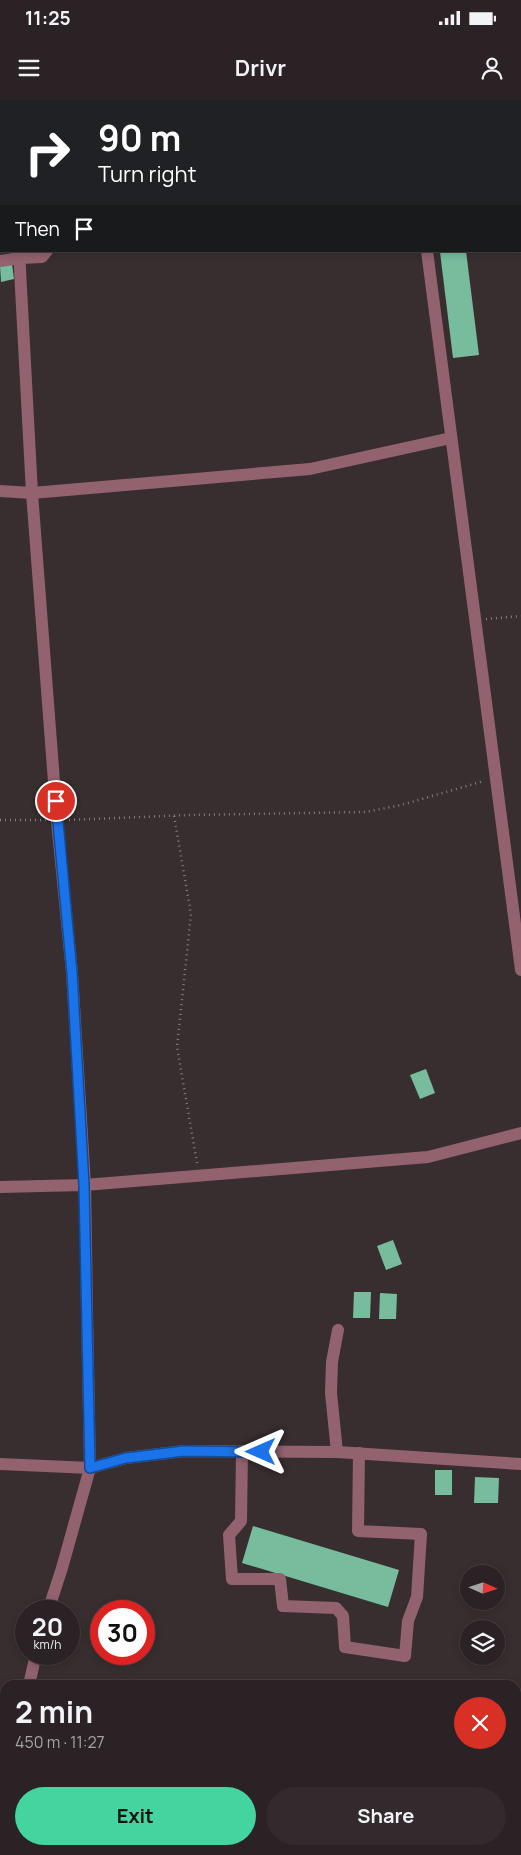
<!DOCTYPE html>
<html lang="en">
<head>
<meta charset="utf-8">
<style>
	body { margin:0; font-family:Manrope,sans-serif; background:#322a2c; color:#f1f3f6; height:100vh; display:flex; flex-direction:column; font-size:19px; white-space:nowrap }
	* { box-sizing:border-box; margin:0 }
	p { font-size:16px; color:#a5a4a6 }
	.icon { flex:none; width:28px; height:28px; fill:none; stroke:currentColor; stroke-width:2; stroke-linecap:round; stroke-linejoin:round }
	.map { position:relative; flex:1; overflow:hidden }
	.details { position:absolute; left:0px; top:1580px; width:521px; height:175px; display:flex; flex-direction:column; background:#2a2224; border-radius:15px 15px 0 0; box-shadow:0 2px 8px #0003,0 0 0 1px #463f41 }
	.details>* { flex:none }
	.hud { position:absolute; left:0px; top:0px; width:521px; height:152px; box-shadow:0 2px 8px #0003,0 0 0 1px #463f41; background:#202124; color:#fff; overflow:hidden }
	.needle { width:32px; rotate:93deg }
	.buttons { position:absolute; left:460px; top:1465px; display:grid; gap:10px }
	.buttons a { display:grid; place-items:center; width:45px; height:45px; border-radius:50%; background:#2a2224; box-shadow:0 2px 8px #0003,0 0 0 1px #463f41; font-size:25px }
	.speed { position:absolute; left:15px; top:1500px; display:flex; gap:10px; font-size:25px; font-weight:700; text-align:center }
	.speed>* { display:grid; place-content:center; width:65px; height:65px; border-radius:50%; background:#2a2224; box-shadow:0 2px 8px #0003,0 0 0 1px #463f41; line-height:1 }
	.speed small { font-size:12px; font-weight:400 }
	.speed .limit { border:8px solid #d22; background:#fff; color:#111 }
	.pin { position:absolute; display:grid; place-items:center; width:42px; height:42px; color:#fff; margin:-21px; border:2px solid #fff; border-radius:50%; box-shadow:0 1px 5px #0007 }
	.me { position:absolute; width:55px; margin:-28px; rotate:270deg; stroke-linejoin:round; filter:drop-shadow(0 0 4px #0008) }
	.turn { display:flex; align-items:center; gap:18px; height:105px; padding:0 15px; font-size:22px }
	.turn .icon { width:65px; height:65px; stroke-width:2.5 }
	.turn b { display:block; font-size:35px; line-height:42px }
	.then { display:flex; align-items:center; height:48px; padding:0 15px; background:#0003; gap:10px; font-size:19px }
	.round { display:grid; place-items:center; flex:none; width:52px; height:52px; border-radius:26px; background:#322a2c }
	.summary { display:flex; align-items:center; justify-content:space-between; height:85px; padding:0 15px }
	h1 { font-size:30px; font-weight:700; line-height:38px }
	.action { display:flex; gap:10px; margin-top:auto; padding:10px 15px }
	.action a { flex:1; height:58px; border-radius:30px; background:#43d4a0; color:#111; font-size:20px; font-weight:700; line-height:58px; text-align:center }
	.action a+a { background:#322a2c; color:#f1f3f6 }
	.status { display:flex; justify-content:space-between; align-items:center; height:35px; padding:0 25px; background:#2a2224; direction:ltr }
	.status svg { height:14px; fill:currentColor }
	header { display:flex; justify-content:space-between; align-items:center; height:65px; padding:0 15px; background:#2a2224; font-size:22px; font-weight:700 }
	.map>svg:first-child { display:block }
	.building { fill:#76bc9d }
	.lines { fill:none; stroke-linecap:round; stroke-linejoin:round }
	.path { stroke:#887f81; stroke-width:2.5; stroke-dasharray:1 4; stroke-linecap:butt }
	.minor { stroke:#92626e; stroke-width:12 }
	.tertiary { stroke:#92626e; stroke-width:12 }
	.route-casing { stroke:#114b97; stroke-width:12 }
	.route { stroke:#1a73e8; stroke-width:9 }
</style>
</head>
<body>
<div class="status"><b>11:25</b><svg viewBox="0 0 49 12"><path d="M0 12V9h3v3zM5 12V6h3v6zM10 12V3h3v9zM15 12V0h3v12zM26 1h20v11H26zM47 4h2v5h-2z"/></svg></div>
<header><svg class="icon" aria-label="menu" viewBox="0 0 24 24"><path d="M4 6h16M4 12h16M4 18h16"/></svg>Drivr<svg class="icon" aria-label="person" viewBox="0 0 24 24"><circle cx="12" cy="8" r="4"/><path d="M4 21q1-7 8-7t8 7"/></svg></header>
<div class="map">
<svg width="521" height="1755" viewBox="0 0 521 1755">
	<rect width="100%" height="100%" fill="#382e30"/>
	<g class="building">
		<path d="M449,151H466L479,255L453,258L440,152Z"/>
		<path d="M12,164L14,179L1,182L0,166Z"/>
		<path d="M426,969L435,993L420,999L410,975Z"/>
		<path d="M393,1140L402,1164L386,1170L377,1146Z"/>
		<path d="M354,1192H371L370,1218H353Z"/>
		<path d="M380,1193L397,1194L396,1219H379Z"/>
		<rect x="435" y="1370" width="17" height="25"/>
		<path d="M475,1377L499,1378L498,1403H474Z"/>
		<path d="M253,1426L399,1470L388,1507L242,1463Z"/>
	</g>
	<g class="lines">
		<g class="path">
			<path d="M486,519L521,516"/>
			<path d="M174,716L191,814L177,947L197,1063"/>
			<path d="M0,720H46"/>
			<path d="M69,720L188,715L366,712L401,705L484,681"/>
			<path d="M429,1755V1750"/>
		</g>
		<g class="minor">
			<path d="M12,0V1"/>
			<path d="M380,1L394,0"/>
			<path d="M520,26H521"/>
			<path d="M19,151L32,393L57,721L72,873L85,1085L87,1210L90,1368L62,1468L48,1511"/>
			<path d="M0,161L20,158L42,157L47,151"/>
			<path d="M0,391L32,393L310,369L451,338"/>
			<path d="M0,1087L85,1085L428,1057L521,1033"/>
			<path d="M242,1351L241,1421L229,1435L232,1479H280L283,1506L336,1508L343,1516L345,1547L405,1556L408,1521L417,1497L421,1434L358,1431L359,1353"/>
			<path d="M337,1352L331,1293L332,1262L338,1230"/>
			<path d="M0,1364L90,1368L126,1358L184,1351L337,1352L521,1364"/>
			<path d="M29,1585L36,1554"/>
			<path d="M516,1698L521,1699"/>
			<path d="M32,1755L33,1750"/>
			<path d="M246,1755L248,1750"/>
		</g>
		<g class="tertiary">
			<path d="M406,0L407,1"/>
			<path d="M427,151L521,870"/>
		</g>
	</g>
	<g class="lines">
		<g class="route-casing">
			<path id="route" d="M56,701L72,873L84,1085L90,1368L126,1358L184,1351L261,1352"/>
		</g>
		<use href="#route" class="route"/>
	</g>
</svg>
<div class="buttons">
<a><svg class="needle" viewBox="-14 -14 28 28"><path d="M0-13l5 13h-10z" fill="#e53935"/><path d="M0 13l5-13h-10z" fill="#a5a4a6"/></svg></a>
<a><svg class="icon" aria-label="layers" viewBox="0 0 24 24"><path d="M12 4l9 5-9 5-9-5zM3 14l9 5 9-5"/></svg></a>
</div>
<div class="speed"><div>20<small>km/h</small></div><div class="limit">30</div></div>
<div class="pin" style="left:56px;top:701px;background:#d93025"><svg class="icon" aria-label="arrive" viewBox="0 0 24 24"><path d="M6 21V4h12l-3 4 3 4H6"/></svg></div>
<svg class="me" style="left:261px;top:1352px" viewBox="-20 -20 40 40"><path d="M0-17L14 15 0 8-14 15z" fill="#1a73e8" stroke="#fff" stroke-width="4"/></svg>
<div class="hud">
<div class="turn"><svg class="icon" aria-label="right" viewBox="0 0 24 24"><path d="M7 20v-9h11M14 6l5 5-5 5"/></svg><div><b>90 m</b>Turn right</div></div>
<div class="then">Then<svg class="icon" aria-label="arrive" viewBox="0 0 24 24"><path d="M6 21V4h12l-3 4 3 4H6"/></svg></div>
</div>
<section class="details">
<div class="summary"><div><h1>2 min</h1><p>450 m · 11:27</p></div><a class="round" style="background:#d93025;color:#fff"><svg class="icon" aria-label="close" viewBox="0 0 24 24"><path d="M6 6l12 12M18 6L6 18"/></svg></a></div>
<div class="action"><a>Exit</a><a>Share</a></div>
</section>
</div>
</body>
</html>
